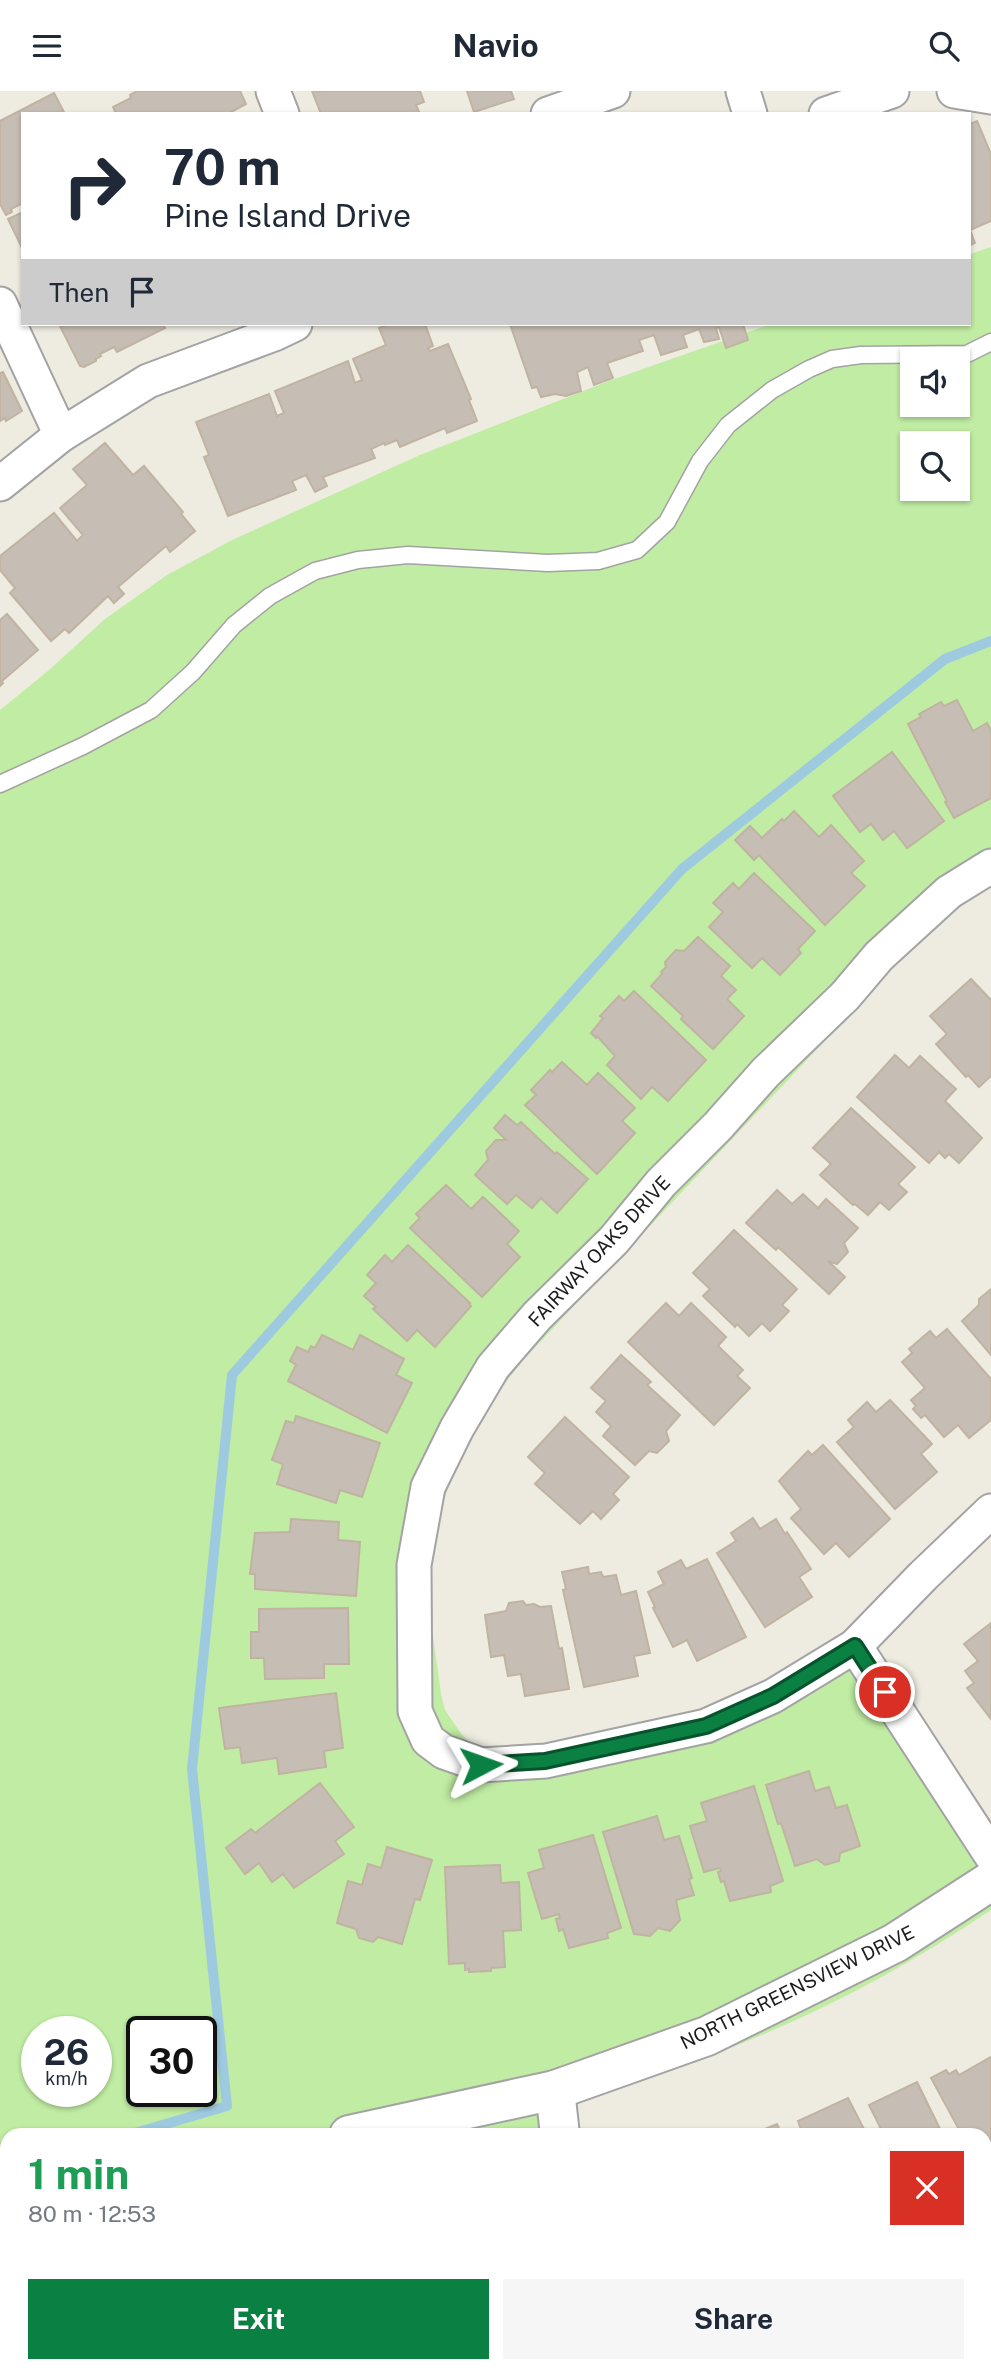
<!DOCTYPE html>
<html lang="en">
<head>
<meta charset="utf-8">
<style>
	body { margin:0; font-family:"Public Sans",sans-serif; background:#f6f6f7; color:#1f2937; height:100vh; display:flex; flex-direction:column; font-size:26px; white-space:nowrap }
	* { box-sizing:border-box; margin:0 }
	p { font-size:23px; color:#747a83 }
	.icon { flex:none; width:38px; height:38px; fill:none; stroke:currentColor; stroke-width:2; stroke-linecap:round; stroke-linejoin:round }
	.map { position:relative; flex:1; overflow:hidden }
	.side { position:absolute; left:0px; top:2037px; width:992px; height:245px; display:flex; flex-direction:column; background:#fff; border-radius:21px 21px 0 0; box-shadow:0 2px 5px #0004 }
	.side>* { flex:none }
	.top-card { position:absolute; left:21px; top:21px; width:950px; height:214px; border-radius:0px; box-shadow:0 2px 5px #0004; background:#fff; color:#1f2937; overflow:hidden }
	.buttons { position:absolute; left:900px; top:256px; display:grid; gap:14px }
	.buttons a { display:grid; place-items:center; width:70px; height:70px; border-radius:0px; background:#fff; box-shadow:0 2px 5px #0004; font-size:35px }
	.speed { position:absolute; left:21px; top:1925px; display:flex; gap:14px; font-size:35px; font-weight:700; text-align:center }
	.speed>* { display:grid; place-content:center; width:91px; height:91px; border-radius:50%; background:#fff; box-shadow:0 2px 5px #0004; line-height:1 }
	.speed small { font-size:18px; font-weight:400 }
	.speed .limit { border:4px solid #111; border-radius:10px; background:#fff; color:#111 }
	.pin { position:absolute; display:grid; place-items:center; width:60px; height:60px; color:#fff; margin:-30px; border:4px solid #fff; border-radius:50%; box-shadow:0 2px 7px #0007 }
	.me { position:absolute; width:77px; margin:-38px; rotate:86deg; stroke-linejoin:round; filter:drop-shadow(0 0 5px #0008) }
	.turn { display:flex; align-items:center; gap:24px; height:147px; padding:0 28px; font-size:32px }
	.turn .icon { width:91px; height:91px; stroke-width:2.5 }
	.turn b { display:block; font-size:49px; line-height:60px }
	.then { display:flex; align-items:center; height:66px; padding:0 28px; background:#0003; gap:14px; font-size:26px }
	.round { display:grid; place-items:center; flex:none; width:74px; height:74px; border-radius:0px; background:#f6f6f7 }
	.summary { display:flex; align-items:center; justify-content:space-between; height:119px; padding:0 28px }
	h1 { font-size:42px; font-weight:700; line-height:52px; color:#1e9e55 }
	.action { display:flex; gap:14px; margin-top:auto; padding:14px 28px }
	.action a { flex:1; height:80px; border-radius:0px; background:#0b8043; color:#fff; font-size:28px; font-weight:700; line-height:80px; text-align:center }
	.action a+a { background:#f6f6f7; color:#1f2937 }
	header { display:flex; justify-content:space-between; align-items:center; height:91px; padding:0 28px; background:#fff; font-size:32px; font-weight:700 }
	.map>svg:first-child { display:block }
	.grass { fill:#c0eca3; fill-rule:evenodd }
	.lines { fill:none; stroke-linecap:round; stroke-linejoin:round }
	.stream { stroke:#9ecadf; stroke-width:10 }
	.building { fill:#c6beb4; stroke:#c0b3a2; stroke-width:2 }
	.service-casing { stroke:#a3a3a3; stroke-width:19 }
	.minor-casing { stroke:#a3a3a3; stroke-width:37 }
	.tertiary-casing { stroke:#a3a3a3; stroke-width:42 }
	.service { stroke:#fff; stroke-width:16 }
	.minor { stroke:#fff; stroke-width:33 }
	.tertiary { stroke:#fff; stroke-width:38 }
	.route-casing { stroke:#07532c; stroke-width:18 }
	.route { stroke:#0b8043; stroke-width:12 }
	.labels { text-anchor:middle; stroke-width:7; stroke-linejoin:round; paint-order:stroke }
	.street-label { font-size:19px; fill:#1c1c1c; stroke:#fff }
</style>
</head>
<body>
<header><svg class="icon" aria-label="menu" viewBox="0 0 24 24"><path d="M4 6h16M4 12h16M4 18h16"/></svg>Navio<svg class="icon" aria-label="search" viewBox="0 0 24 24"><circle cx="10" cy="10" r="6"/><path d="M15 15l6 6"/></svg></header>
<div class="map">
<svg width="991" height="2282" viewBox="0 0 991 2282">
	<rect width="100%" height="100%" fill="#eeebe1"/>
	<path class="grass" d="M991,156V773L912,836L839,935L524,1268L487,1315L459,1366L442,1414L431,1472L430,1523L441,1603L445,1619L462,1644L480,1659L544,1673L845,1571L991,1763V1819C888,1889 775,1945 657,1983C620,1995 581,2003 544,2014L551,2044H7V2275H617L620,2282H0V619L48,580L105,528L167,484L232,449L420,364L609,290L771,233H970V163ZM912,268H957V313H912ZM912,352H957V397H912ZM37,1941H96V2000H37ZM142,1941H201V2000H142Z"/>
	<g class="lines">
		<g class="stream">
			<path d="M128,2044L227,2015L192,1678L232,1284L682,778L945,568L991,550"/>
			<path d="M0,2081L7,2079"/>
		</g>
	</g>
	<g class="building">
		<path d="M137,0H240L246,13L231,21L232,23H116L113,16L131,7L130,4Z"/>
		<path d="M312,0H420L424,11L416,14L420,23H321Z"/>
		<path d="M467,0H511L514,8L474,21Z"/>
		<path d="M54,2L65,23H23V112L11,118L12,121L6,124L0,113V30Z"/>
		<path d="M977,30L991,63V130L970,139L975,152L970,154V33Z"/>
		<path d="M23,121V159L8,128Z"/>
		<path d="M59,233H163L165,237L117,261L114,256L100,263L101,265L96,268V270L84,276L80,275Z"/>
		<path d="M389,233H425L433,255L428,257L430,260L448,253L471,308L469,309L477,330L447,342L445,337L400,356L397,349L385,354L384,352L371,358L375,367L323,386L327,395L315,401L306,384L292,390L296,399L228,425L204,366L209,364L196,331L269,303L277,325L284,322L275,300L348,270L355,292L362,289L353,268L386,254L379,237Z"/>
		<path d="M510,233H743L748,249L726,257L719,236L716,237L719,248L704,251L699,238L683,244L687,256L661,264L654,244L639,249L643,260L607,272L613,287L594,294L588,276L577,281L581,300L566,305L555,303L541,306L537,296L532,297Z"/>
		<path d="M3,281L22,320L6,330L5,327L0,330V282Z"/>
		<path d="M105,352L133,384L144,375L183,421L181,423L195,440L170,461L166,455L118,496L124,503L114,512L108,505L69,542L65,538L51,550L10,502L15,497L0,479V465L54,422L77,450L83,444L60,417L87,394L73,378Z"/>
		<path d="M7,523L38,559L2,590L3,592L0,595V529Z"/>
		<path d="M957,609L973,640L987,632L991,639V707L954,727L945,711L947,710L908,633L921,626L919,623L941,611L944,615Z"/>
		<path d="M892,661L944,730L907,757L894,740L883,749L871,733L860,741L833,705Z"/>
		<path d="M794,720L819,746L831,734L864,770L851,782L865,795L825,834L759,764L754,769L735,749L750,735L762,747L782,728L784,730Z"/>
		<path d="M754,782L815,840L798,858L801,862L780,884L762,867L752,877L709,836L723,821L713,812L733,792L739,798Z"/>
		<path d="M698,846L730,875L721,885L736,899L727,908L744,925L713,958L681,928L683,925L651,895L662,883L661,881L666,876L665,871L676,859L684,860Z"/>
		<path d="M971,888L991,909V985L979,996L968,984L966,986L936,953L947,943L930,925Z"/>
		<path d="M634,900L706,969L668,1010L652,996L641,1008L607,974L615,965L597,945L596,947L591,942L603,927L600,925L619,905L624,910Z"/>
		<path d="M895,964L909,977L920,965L956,998L945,1010L982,1047L959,1072L949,1063L945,1067L939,1061L929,1072L857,1006Z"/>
		<path d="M562,971L587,994L598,982L635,1017L622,1030L635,1042L597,1083L525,1014L536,1004L531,999L550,979L552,981Z"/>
		<path d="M851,1017L915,1076L898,1093L907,1101L889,1119L880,1111L868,1124L855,1113L853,1114L820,1084L831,1073L813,1057Z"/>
		<path d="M505,1024L517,1034L521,1031L555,1063L557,1061L588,1088L557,1122L541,1107L532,1117L516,1104L507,1113L475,1084L488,1069L486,1060L496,1049H506L494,1037Z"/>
		<path d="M446,1094L471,1118L483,1106L519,1140L507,1153L520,1166L482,1206L410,1137L420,1127L416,1123Z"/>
		<path d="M777,1099L792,1113L803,1103L818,1117L826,1108L858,1137L844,1152L848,1161L837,1173L828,1170L845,1186L829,1203L778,1156L776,1159L746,1132Z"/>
		<path d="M734,1139L797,1198L782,1214L789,1220L770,1240L762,1232L749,1245L737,1233L735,1236L703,1205L710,1198L693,1182Z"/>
		<path d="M408,1154L470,1212L469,1213L471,1215L435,1256L417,1239L407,1250L373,1218L376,1216L364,1205L376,1192L367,1184L385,1164L392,1171Z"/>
		<path d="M991,1198V1264L962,1230L979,1214V1208Z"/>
		<path d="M666,1212L679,1225L691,1212L726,1246L718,1255L743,1279L737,1285L750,1297L714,1334L628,1251Z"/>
		<path d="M947,1238L991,1288V1329L969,1347L958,1334L944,1346L925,1324L921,1327L913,1318L916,1315L911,1309L925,1297L902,1271L912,1262L909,1258L930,1240L936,1247Z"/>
		<path d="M322,1244L353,1259L360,1244L404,1268L396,1284L412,1292L387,1342L288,1290L296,1274L290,1270L297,1256L308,1261L311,1255L315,1257Z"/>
		<path d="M621,1264L651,1291L647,1294L680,1324L666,1340L669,1350L657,1362L649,1360L635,1374L603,1345L611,1335L596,1321L606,1310L591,1297Z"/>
		<path d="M890,1309L932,1353L921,1363L937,1381L895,1418L837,1351L854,1336L848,1329L867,1311L876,1321Z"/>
		<path d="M296,1325L380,1352L362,1406L340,1399L336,1412L277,1393L283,1373L272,1369L286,1330L294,1332Z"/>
		<path d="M565,1326L629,1386L613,1403L619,1409L601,1428L593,1420L580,1433L535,1393L545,1382L528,1366Z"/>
		<path d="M823,1354L890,1428L849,1466L836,1452L824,1463L791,1427L801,1418L779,1390L808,1360L812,1364Z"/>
		<path d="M753,1427L760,1438L776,1428L785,1443L787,1441L811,1478L799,1486L812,1506L765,1536L717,1462L736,1450L731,1442Z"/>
		<path d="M291,1428L339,1431L338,1449L360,1451L356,1505L255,1498V1483H250L255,1442L290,1441Z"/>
		<path d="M707,1468L746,1546L697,1570L687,1549L673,1556L653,1517L655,1516L648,1501L664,1493L658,1481L681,1469L686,1478Z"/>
		<path d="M588,1476L589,1483L601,1481L603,1486L616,1484L621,1504L636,1500L650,1562L634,1565L638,1585L584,1596L563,1499L566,1498L562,1481Z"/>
		<path d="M523,1510L526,1514L534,1513L540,1516L551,1515L559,1558L562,1557L569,1598L525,1605L521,1583L508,1585L504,1564L491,1566L485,1524L506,1520L509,1512Z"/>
		<path d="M348,1517L349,1573H324V1587L265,1588L264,1567H251V1541H259V1518Z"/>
		<path d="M991,1532V1628L967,1597L974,1592L965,1580L978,1570L964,1553Z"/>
		<path d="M336,1602L343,1657L324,1660L326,1676L279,1683L277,1667L242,1672L240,1656L225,1658L219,1617Z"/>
		<path d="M809,1680L815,1700L829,1696L836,1717L847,1714L860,1755L840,1762L839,1770L825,1774L817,1768L795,1775L781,1732L778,1733L766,1694Z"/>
		<path d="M320,1692L354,1736L335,1750L344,1763L294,1797L283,1783L272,1791L259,1772L245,1783L226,1757L251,1738L255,1742Z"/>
		<path d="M754,1695L783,1790L770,1795L771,1801L730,1810L724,1790L721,1791L718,1781L721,1780L720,1777L704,1781L690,1735L707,1730L701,1712Z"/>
		<path d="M657,1725L664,1749L679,1745L692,1787L689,1788L694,1804L676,1809L680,1829L670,1840L658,1837L650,1845L634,1843L603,1741Z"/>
		<path d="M593,1744L621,1837L607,1842L608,1847L569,1857L563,1838L559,1840L556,1828L560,1827L559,1823L542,1828L528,1782L544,1777L539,1759Z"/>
		<path d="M387,1756L432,1769L420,1809L415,1808L402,1853L378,1846L373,1851L359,1847L356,1838L337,1832L348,1790L362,1794L368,1773L381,1777Z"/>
		<path d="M500,1774L501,1792L519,1791L521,1839L503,1840L505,1876L491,1877V1880L469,1881V1878L465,1879V1872L449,1873L445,1776Z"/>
		<path d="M991,1966V2061L988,2055L985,2056V2044H962L931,1987L946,1979L949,1983L956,1979L959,1984Z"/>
		<path d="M917,1991L943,2044H884L869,2014Z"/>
		<path d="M848,2007L867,2044H803L798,2030Z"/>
		<path d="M777,2033L782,2044H764L762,2039Z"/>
		<path d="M162,2275H199L203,2282H150Z"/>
		<path d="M232,2275H284L286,2282H235Z"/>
		<path d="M305,2275H360L363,2282H304L307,2279Z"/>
		<path d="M379,2275H422L424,2282H381Z"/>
		<path d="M915,2275H977L980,2282H899Z"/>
	</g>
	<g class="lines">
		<g class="service-casing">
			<path id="service" d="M0,693L83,655L151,619L193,581L234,534L270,505L315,480L358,469L408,464L548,472L598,470L637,459L667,431L700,370L728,334L772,299L809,278L832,268L861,264L967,263L991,251"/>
		</g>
		<g class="minor-casing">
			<g id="minor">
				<path d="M273,0L282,23"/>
				<path d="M743,0L750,23"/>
				<path d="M954,0L991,6"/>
				<path d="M548,23L613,0"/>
				<path d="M826,23L892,0"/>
				<path d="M0,213L61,344"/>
				<path d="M0,393L61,344L148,290L274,243L295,233"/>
				<path d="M991,775L949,801L879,865L845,905L766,981L718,1035L661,1092L614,1149L537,1225L493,1276L457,1337L428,1396L414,1474L415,1620L428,1649L444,1661L481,1674L546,1670L706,1635L773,1605L855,1555L923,1485L991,1420"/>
				<path d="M855,1555L991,1764"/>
				<path d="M985,2150L991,2147"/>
				<path d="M634,2282L655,2275"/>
			</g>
		</g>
		<g class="tertiary-casing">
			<g id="tertiary">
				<path d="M555,1999L560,2044"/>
				<path d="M349,2044L555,1999L707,1945L895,1852L991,1790"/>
				<path d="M0,2122L7,2119"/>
				<path d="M604,2275L606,2282"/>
			</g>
		</g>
		<use href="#service" class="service"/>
		<use href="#minor" class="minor"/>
		<use href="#tertiary" class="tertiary"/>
	</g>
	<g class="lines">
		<g class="route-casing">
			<path id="route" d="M481,1674L545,1670L706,1635L773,1605L855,1555L885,1601"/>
		</g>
		<use href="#route" class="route"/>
	</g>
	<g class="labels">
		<g class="street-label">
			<text transform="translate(599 1160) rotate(-47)" y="7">FAIRWAY OAKS DRIVE</text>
			<text transform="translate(797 1896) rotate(-26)" y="7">NORTH GREENSVIEW DRIVE</text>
		</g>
	</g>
</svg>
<div class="buttons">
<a><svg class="icon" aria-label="sound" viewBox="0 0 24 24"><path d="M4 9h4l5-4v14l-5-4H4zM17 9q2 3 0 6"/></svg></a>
<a><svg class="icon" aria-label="search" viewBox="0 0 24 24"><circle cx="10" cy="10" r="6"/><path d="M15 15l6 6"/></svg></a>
</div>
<div class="speed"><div>26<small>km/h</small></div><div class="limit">30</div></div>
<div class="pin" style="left:885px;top:1601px;background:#d93025"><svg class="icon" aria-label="arrive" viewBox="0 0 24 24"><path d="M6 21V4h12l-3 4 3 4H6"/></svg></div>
<svg class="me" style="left:481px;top:1674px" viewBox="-20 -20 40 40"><path d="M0-17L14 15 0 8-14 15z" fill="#0b8043" stroke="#fff" stroke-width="4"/></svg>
<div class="top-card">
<div class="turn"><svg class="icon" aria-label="right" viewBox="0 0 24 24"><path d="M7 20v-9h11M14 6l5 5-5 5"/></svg><div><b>70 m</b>Pine Island Drive</div></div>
<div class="then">Then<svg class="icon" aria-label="arrive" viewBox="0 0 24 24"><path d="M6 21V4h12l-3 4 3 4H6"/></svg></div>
</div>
<section class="side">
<div class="summary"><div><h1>1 min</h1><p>80 m · 12:53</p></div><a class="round" style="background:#d93025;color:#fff"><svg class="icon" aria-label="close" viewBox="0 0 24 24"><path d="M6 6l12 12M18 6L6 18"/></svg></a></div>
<div class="action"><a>Exit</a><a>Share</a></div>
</section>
</div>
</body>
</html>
